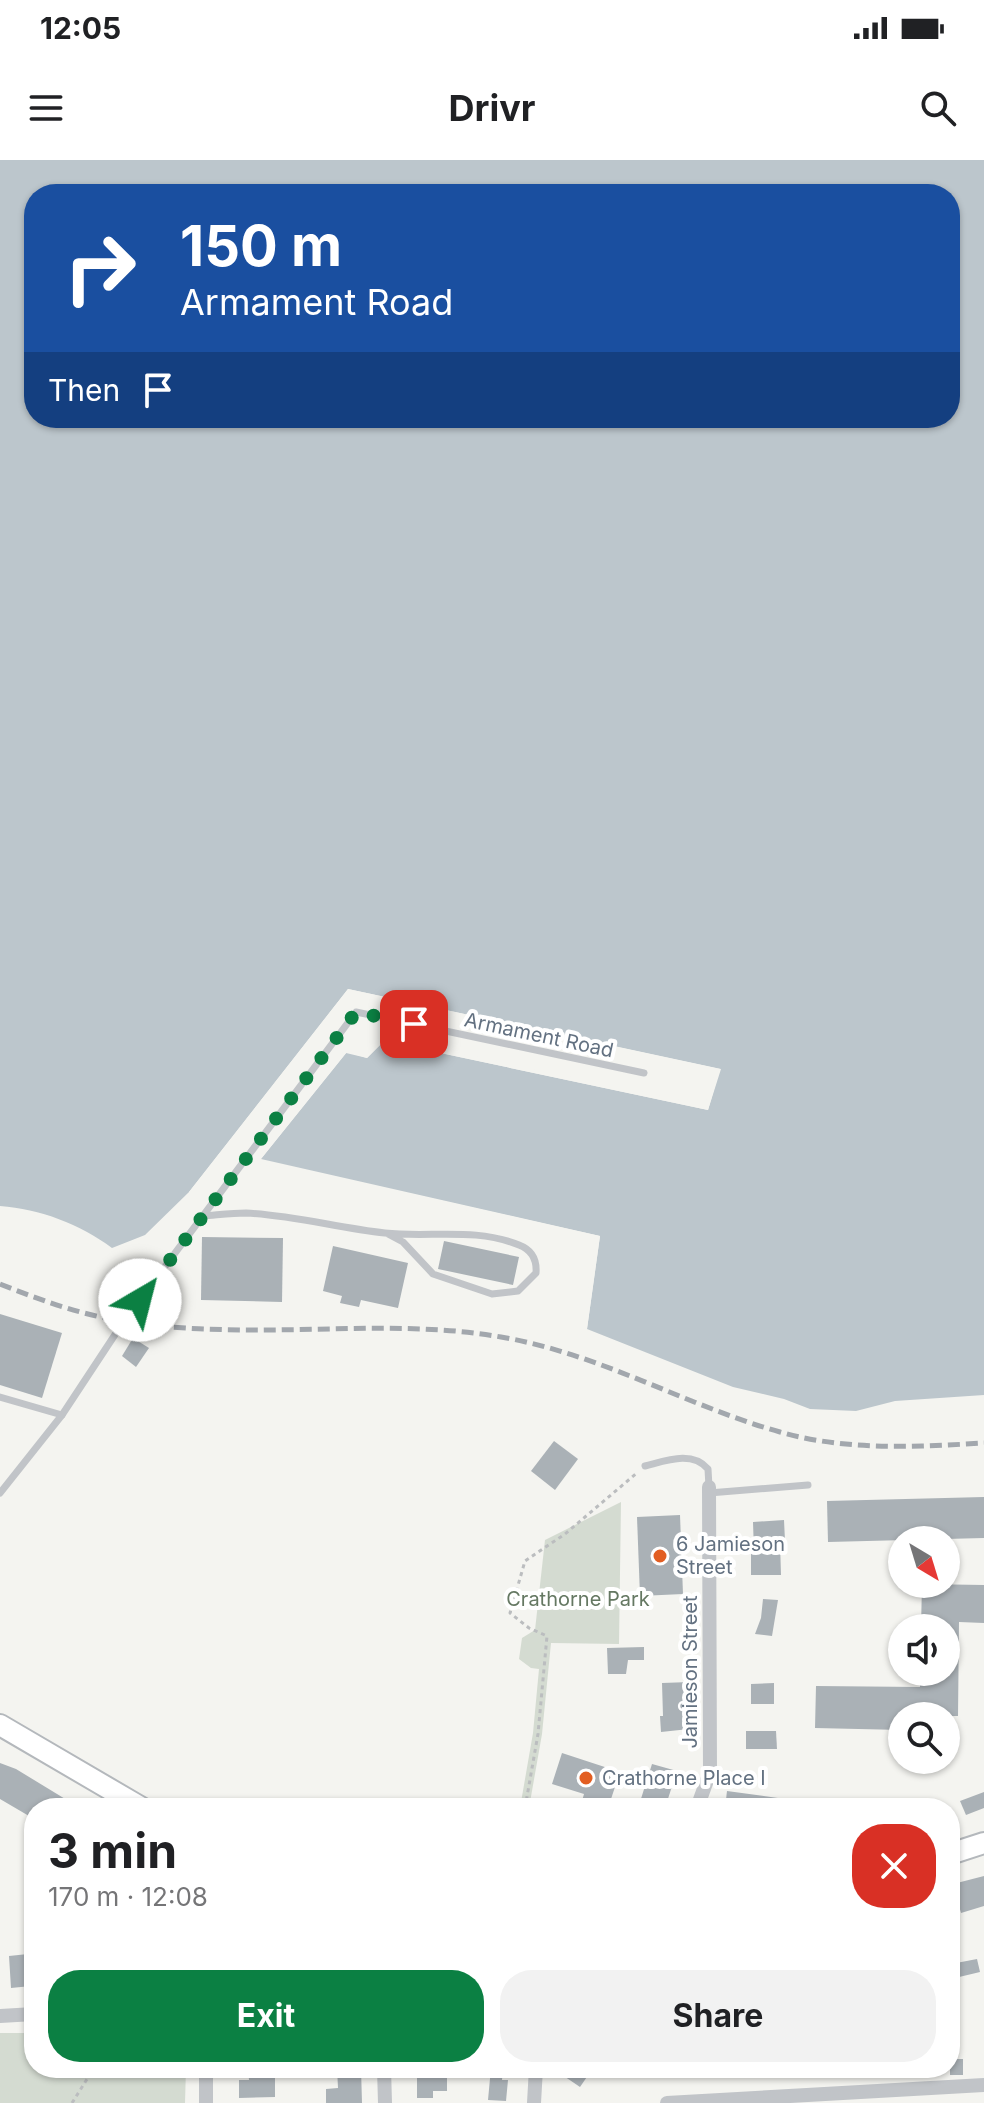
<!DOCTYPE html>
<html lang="en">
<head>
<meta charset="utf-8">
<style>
	body { margin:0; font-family:Inter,sans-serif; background:#f2f2f2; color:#202124; height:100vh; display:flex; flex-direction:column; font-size:30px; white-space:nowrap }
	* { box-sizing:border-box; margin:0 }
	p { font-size:26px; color:#757577 }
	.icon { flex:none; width:44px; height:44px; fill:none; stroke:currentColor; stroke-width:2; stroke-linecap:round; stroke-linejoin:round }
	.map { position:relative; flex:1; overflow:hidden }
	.details { position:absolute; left:24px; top:1638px; width:936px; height:280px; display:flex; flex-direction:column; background:#fff; border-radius:32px; box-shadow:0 2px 6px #0004 }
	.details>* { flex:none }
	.hud { position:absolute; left:24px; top:24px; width:936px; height:244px; border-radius:32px; box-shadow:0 2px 6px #0004; background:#1a4fa0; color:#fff; overflow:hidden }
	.needle { width:52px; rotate:142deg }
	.controls { position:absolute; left:888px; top:1366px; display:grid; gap:16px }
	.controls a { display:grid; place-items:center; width:72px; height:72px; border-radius:50%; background:#fff; box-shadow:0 2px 6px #0004; font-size:40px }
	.pin { position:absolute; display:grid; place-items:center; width:68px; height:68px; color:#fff; margin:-34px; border-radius:16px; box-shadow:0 4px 12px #0006 }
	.me { position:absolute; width:88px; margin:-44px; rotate:37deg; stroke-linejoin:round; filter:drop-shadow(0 0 6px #0008) }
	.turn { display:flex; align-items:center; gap:28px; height:168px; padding:0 24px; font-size:36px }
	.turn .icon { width:104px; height:104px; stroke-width:2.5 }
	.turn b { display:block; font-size:56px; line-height:68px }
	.then { display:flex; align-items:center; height:76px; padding:0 24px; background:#0003; gap:16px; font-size:30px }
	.round { display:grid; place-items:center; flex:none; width:84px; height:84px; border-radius:32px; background:#f2f2f2 }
	.overview { display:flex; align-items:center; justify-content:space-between; height:136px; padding:0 24px }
	h1 { font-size:48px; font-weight:700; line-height:60px }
	.action { display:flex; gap:16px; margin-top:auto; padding:16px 24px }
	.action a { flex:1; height:92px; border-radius:32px; background:#0b8043; color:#fff; font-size:32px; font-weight:700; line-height:92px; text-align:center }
	.action a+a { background:#f2f2f2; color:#202124 }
	.status { display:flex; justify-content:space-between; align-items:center; height:56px; padding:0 40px; background:#fff; direction:ltr }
	.status svg { height:22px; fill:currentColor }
	header { display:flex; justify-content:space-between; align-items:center; height:104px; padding:0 24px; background:#fff; font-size:36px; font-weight:700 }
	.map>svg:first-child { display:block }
	.green { fill:#d4dbd1 }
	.water { fill:#bcc6cc; fill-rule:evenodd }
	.pier { fill:#f4f4f0 }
	.building { fill:#aab1b6 }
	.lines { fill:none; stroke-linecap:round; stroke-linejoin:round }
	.secondary-casing { stroke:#b4b8bc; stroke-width:24 }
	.path { stroke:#bbbdbf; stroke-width:3; stroke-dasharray:4 4; stroke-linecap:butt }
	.service { stroke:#c1c4c8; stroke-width:7 }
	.minor { stroke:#c1c4c8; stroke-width:14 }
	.secondary { stroke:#fff; stroke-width:20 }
	.rail { stroke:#a2a7ad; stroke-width:5; stroke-dasharray:12 6; stroke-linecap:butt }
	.route { stroke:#0b8043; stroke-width:14; stroke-dasharray:0 25.2 }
	.poi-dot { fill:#e25e22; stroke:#fff; stroke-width:3 }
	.labels { text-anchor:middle; stroke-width:8; stroke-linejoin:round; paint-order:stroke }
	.street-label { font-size:20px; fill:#637181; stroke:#fff }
	.poi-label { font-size:20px; fill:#637181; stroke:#fff; text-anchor:start }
	.park-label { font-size:20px; fill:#657862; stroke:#fff }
</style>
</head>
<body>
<div class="status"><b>12:05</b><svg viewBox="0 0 49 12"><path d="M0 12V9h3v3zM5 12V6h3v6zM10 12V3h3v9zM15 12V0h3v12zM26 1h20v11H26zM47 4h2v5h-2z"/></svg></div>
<header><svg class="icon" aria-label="menu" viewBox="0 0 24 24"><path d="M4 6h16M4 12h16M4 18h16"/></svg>Drivr<svg class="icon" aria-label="search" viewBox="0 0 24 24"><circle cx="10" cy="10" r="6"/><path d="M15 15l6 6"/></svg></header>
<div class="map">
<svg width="984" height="1943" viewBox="0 0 984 1943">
	<rect width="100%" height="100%" fill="#f4f4f0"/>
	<g class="green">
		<path d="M621,1342L619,1484L551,1483L542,1574L529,1648H520L533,1573L539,1509L531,1508L519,1499L522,1478L535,1470L545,1380Z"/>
		<path d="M0,1873H34V1908H186L185,1943H0Z"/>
	</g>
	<path class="water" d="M0,0H984V1235L895,1241L856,1251L810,1249L784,1239L733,1227L587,1169L600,1076L260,1000L347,892L367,898L384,881L708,950L720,909L348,829L189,1032L145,1075L112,1088C80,1064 40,1049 0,1046ZM34,34H950V258H34Z"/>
	<path class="pier" d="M348,829L721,909L708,950L384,881L367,898L346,893L261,999L600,1076L587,1169L583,1167L596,1079L259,1004L257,998L344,890L366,894L383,877L705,945L715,912L350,833L205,1020L193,1034L189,1032Z"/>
	<g class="building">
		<path d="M202,1077L283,1078L282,1142L201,1140Z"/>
		<path d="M444,1081L519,1097L513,1125L438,1109Z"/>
		<path d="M333,1086L408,1103L398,1148L361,1140L359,1147L340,1143L342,1136L323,1131Z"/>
		<path d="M0,1154L62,1173L42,1238L0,1225Z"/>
		<path d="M133,1178L149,1188L136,1207L122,1196Z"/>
		<path d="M554,1281L578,1299L555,1330L531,1311Z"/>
		<path d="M984,1337V1378L828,1382L827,1341Z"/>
		<path d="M680,1355L683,1434L640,1436L637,1357Z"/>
		<path d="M784,1360L785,1381L780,1382L781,1415H751V1392H754L753,1362Z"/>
		<path d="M922,1424L984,1425V1463L959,1462L958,1556H902V1570L815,1568L816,1526L920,1527V1512H946V1468H921Z"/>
		<path d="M763,1439L778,1440L772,1476L755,1474L761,1458Z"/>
		<path d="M644,1487V1500H628L626,1514H608L607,1488Z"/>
		<path d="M690,1522L692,1543H687L689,1569L661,1572L660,1556H663L662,1523Z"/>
		<path d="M774,1523V1544H751V1524Z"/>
		<path d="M746,1571H776L777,1589H746Z"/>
		<path d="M562,1593L620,1612L608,1648H580L584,1634L552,1624Z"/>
		<path d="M0,1603L16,1609L80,1648H33L29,1656L0,1639Z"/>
		<path d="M652,1604L677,1611L665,1648L639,1645Z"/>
		<path d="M727,1631L792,1640L791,1648H725Z"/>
		<path d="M984,1632V1648L966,1655L960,1641Z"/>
		<path d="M984,1716V1746L961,1753L953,1724Z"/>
		<path d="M28,1794L31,1826L11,1828L9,1796Z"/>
		<path d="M977,1799L980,1812L955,1818L951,1804Z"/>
		<rect x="950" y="1899" width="13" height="16"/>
		<path d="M248,1908H275V1937L239,1938V1920H249Z"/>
		<path d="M337,1908H361L362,1943H326V1929L338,1928Z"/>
		<path d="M417,1908H447V1931H433V1938H417Z"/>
		<path d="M491,1908H503L502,1920H508L506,1941L488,1940Z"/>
		<path d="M552,1908H593L580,1927Z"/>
	</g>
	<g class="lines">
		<g class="secondary-casing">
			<g id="secondary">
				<path d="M0,1565L142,1648"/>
				<path d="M950,1694L984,1683"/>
			</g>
		</g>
		<g class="path">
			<path d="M525,1648L538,1574L547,1476L529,1468L510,1453L525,1401L565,1374L638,1312"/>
			<path d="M72,1943L94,1908"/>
		</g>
		<g class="service">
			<path d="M203,1056C217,1055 232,1053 246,1053C293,1055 338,1068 385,1073C429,1078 475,1067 519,1085C532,1090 537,1100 536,1113L518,1131L492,1134L433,1114L403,1082L388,1074"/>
			<path d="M0,1237L62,1255"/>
			<path d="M645,1306C665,1301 692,1290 708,1309L709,1327"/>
			<path d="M0,1333L62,1255L124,1161L356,852L644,913"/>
			<path d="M709,1333L808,1325"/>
		</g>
		<g class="minor">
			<path d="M697,1648L710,1612L709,1327"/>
			<path d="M0,1856L34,1854"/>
			<path d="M206,1908V1943"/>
			<path d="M384,1908L385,1943"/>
			<path d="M534,1943L536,1908"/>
			<path d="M667,1943L984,1925"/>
		</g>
		<use href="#secondary" class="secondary"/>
		<path class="rail" d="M0,1124C30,1136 60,1147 92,1155C145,1168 204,1170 260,1170C340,1170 422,1163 501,1177C601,1194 684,1245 780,1272C846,1291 916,1287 984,1283"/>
	</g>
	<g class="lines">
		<path class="route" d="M140,1140L356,852L414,864"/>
	</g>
	<g class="poi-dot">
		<circle cx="660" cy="1396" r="8"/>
		<circle cx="586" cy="1618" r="8"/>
	</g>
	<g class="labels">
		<g class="street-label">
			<text transform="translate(539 875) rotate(12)" y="7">Armament Road</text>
			<text transform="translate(690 1512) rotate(-90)" y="7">Jamieson Street</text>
		</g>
		<g class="poi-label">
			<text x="676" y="1391">6 Jamieson<tspan x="676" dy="23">Street</tspan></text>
			<text x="602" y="1625">Crathorne Place I</text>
		</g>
		<g class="park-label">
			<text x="578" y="1446">Crathorne Park</text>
		</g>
	</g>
</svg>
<div class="controls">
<a><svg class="needle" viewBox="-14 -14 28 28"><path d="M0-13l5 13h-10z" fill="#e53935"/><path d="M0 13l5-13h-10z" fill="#757577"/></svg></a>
<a><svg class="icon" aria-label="sound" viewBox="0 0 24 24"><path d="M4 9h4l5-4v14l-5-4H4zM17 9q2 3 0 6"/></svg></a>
<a><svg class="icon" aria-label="search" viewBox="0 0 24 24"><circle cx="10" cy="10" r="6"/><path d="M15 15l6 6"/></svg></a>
</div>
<div class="pin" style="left:414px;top:864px;background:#d93025"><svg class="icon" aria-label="arrive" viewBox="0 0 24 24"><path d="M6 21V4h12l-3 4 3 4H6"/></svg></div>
<svg class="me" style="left:140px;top:1140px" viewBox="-20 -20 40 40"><circle r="19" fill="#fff"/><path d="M0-13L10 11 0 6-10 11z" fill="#0b8043"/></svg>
<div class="hud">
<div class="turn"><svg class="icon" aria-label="right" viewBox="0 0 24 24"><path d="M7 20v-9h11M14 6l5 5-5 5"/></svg><div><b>150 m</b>Armament Road</div></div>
<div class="then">Then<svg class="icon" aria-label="arrive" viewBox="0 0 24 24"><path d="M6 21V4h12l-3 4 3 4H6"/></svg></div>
</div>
<section class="details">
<div class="overview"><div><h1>3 min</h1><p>170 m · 12:08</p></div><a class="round" style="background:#d93025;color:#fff"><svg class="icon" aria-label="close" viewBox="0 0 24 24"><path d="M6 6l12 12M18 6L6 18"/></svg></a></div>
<div class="action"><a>Exit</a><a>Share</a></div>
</section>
</div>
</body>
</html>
